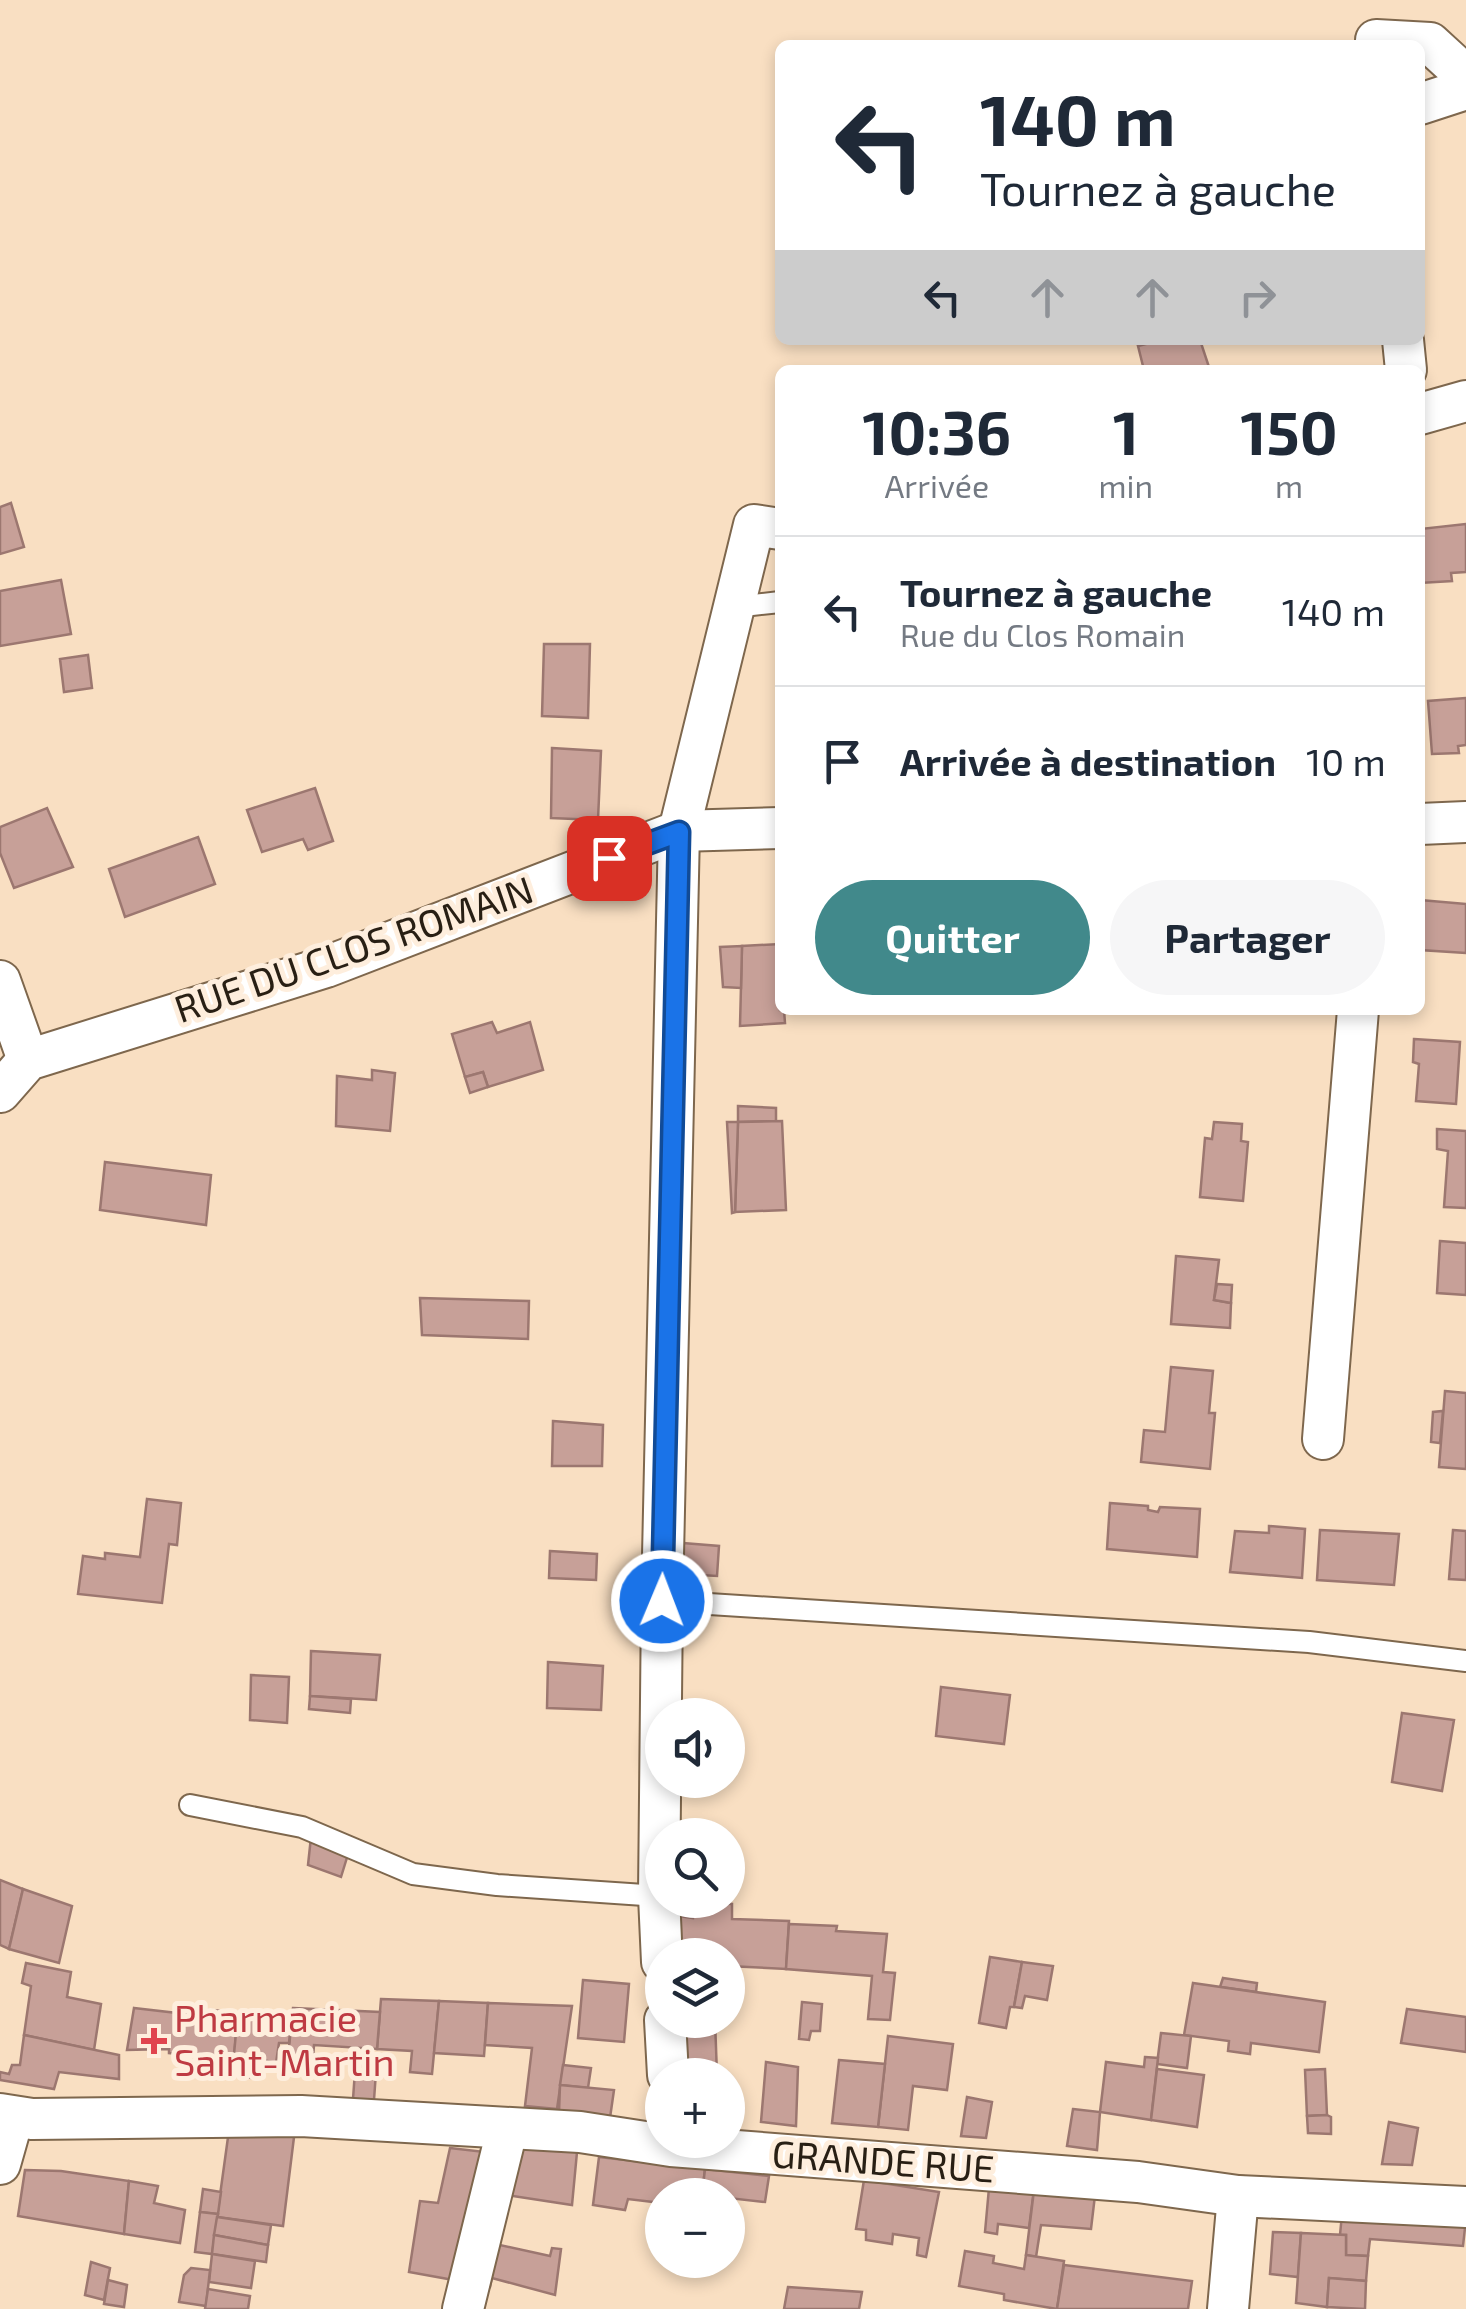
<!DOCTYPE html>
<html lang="fr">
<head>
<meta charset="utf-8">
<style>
	body { margin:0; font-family:"Exo 2",sans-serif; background:#f6f6f7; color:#1f2937; height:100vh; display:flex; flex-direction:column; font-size:38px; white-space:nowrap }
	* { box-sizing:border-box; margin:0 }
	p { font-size:32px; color:#747a83 }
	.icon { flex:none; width:55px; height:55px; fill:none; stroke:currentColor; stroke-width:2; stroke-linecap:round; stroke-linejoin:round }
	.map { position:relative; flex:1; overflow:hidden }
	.details { position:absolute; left:775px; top:365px; width:650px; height:650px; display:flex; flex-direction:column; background:#fff; border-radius:15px; box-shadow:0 5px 15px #0003 }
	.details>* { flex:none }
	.banner { position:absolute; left:775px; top:40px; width:650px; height:305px; border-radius:15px; box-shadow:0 5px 15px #0003; background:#fff; color:#1f2937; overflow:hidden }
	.tools { position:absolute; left:645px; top:1698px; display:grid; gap:20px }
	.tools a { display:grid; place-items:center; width:100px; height:100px; border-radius:50%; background:#fff; box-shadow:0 5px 15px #0003; font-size:50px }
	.pin { position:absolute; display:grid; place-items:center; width:85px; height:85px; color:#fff; margin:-42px; border-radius:20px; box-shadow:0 5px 15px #0006 }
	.me { position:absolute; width:110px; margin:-55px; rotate:1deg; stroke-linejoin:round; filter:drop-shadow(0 0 8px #0008) }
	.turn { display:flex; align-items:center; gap:35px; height:210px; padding:0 40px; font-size:45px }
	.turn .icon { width:130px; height:130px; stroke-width:2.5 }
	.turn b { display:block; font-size:70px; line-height:85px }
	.lanes { display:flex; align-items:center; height:95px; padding:0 40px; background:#0003; justify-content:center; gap:50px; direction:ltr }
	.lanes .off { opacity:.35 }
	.eta { display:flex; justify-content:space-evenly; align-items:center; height:170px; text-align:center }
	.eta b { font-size:60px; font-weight:700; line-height:70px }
	.cta { display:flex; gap:20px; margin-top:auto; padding:20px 40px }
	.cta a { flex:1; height:115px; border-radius:60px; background:#41898b; color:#fff; font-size:40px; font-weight:700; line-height:115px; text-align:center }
	.cta a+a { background:#f6f6f7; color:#1f2937 }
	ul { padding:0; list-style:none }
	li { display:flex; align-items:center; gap:30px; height:150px; padding:0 40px; border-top:2px solid #e0e1e3 }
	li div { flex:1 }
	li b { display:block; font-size:38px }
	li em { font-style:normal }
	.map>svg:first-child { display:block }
	.building { fill:#c7a098; stroke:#9c7770; stroke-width:2.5 }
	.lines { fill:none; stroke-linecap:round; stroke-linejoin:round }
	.lane-casing { stroke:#7e674d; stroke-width:24 }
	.street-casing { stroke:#7e674d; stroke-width:44 }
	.lane { stroke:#fff; stroke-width:20 }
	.street { stroke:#fff; stroke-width:40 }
	.route-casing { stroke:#114b97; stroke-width:25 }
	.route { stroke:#1a73e8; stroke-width:18 }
	.health-dot { fill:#e0444e; stroke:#feeedd; stroke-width:4 }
	.labels { text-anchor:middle; stroke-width:10; stroke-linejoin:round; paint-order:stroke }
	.street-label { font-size:38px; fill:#281f14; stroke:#feeedd }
	.health-label { font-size:38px; fill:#be3a42; stroke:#feeedd; text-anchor:start }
</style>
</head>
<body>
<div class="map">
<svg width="1466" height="2309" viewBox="0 0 1466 2309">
	<rect width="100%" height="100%" fill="#f9dfc2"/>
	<g class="building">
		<path d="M1161,340H1200L1210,370H1144L1138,346Z"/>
		<path d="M11,503L24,547L0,554V507Z"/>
		<path d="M1466,524V572L1451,573L1452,581L1420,583V529Z"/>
		<path d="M61,580L71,634L0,646V591Z"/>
		<path d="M544,644H590L588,718L542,716Z"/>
		<path d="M88,655L92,688L64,692L60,659Z"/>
		<path d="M1466,698V745L1458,746L1459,753L1432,754L1428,701Z"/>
		<path d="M552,748L601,751L598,820L551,818Z"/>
		<path d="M315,788L333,841L308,850L303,839L262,852L247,810Z"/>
		<path d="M47,808L73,867L14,888L0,853V827Z"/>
		<path d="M198,837L215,884L125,917L109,869Z"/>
		<path d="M1420,900L1466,904V953L1420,950Z"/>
		<path d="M780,944V1010H784L785,1023L740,1026L742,946Z"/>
		<path d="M742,946L741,988L723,987L720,947Z"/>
		<path d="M492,1022L497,1033L530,1022L543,1070L488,1087L483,1072L465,1077L452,1034Z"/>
		<path d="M1414,1039L1460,1042L1456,1104L1416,1101L1419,1064L1413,1062Z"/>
		<path d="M372,1070L395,1073L390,1131L336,1126L337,1076L372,1080Z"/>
		<path d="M483,1072L488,1087L470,1093L465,1077Z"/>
		<path d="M738,1106L776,1108V1121L738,1122Z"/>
		<path d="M782,1121L786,1210L735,1212L738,1122Z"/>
		<path d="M727,1122H738L735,1212L732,1213Z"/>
		<path d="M1214,1122L1242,1124L1241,1141L1248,1142L1243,1201L1200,1197L1205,1138L1212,1139Z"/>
		<path d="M1437,1129L1466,1131V1208L1444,1207L1448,1151L1437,1149Z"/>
		<path d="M105,1162L211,1175L206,1225L100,1210Z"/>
		<path d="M1440,1241L1466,1243V1295L1437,1293Z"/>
		<path d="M1176,1256L1219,1260L1214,1300L1231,1303L1230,1328L1171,1324Z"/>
		<path d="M1217,1284L1232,1285L1231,1303L1214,1300Z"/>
		<path d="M420,1298L529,1301L528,1339L422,1335Z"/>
		<path d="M1171,1367L1213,1371L1209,1413H1215L1210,1469L1141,1462L1144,1430L1165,1432Z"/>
		<path d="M1445,1391L1466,1393V1469L1439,1467Z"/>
		<path d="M1443,1411L1440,1443L1431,1442L1433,1412Z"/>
		<path d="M553,1421L603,1425L602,1466H552Z"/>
		<path d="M147,1499L181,1503L177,1545L169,1544L162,1603L78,1594L83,1556L105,1559V1553L140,1557Z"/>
		<path d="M1110,1503L1148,1506V1510L1158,1512L1160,1507L1200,1509L1197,1557L1107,1549Z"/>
		<path d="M1269,1526L1305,1529L1302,1578L1230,1572L1235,1531L1269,1533Z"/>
		<path d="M1320,1530L1399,1534L1394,1585L1317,1580Z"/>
		<path d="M1453,1530L1466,1531V1580L1449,1579Z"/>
		<path d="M683,1543L719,1546L717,1576L684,1574Z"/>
		<path d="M550,1551L597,1554L596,1580L549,1578Z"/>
		<path d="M311,1651L380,1655L376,1700L310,1696Z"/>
		<path d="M548,1662L603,1666L601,1710L547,1708Z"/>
		<path d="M251,1675L289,1677L287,1723L250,1720Z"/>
		<path d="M941,1687L1010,1695L1004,1744L936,1736Z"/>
		<path d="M310,1696L351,1699L350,1713L309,1709Z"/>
		<path d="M1402,1713L1454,1720L1442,1791L1392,1782Z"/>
		<path d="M311,1837L349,1851L341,1877L308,1865Z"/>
		<path d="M0,1880L23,1889L9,1949L0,1945Z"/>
		<path d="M23,1889L72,1906L59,1963L9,1949Z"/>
		<path d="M695,1902L732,1904V1919L789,1921L786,1969L728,1966V1955H674L672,1915L693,1918Z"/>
		<path d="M789,1924L837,1926L836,1931L887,1934L883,1972L895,1973L890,2020L868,2019L872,1976L786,1969Z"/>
		<path d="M990,1957L1022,1962L1014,2007H1010L1006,2028L979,2023Z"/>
		<path d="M1022,1962L1053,1966L1047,2000L1025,1996L1022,2008L1014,2007Z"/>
		<path d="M26,1963L71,1972L67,1997L101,2004L94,2050L24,2035L31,1986L22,1983Z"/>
		<path d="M1223,1978L1257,1983L1256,1992L1220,1987Z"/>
		<path d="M583,1980L629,1984L624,2042L578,2038Z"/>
		<path d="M1193,1983L1325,2002L1319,2052L1251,2043L1250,2054L1228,2051L1229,2041L1184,2035Z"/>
		<path d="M381,1999L439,2001L432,2074L410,2072L412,2051L377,2049Z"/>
		<path d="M439,2001L488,2003L484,2056L434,2053Z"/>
		<path d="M802,2002L822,2004L820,2031H811L809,2040L799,2039Z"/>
		<path d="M488,2003L572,2006L557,2109L525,2106L532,2048L485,2045Z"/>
		<path d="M134,2008L195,2015L196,2009L238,2012L233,2068L206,2067L207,2056L169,2053V2049L127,2050Z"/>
		<path d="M293,2008L380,2012L377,2049L314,2045L313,2059L288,2057Z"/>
		<path d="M1407,2009L1466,2017V2052L1401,2043Z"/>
		<path d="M238,2012L292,2014L289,2043H279L276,2063L259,2059L258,2079L232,2075Z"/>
		<path d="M677,2020H715L717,2075H680Z"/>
		<path d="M1161,2033L1191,2036L1187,2068L1157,2064Z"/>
		<path d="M24,2035L119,2055V2079L59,2072L54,2089L0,2080V2072L9,2074L12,2065H20Z"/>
		<path d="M888,2036L953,2044L947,2090L913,2086L908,2130L878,2127Z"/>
		<path d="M356,2057L377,2058L374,2100L353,2099Z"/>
		<path d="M1145,2057L1158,2058L1151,2120L1100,2112L1106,2062L1144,2067Z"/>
		<path d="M839,2060L885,2064L878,2127L832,2123Z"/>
		<path d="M766,2062L798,2067L796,2126L761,2122Z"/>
		<path d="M563,2065L591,2068L588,2088L560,2085Z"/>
		<path d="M1157,2069L1204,2075L1197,2127L1151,2120Z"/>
		<path d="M1325,2069L1327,2115L1307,2116L1305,2070Z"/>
		<path d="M560,2085L614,2090L610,2118L559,2113Z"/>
		<path d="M967,2097L992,2102L986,2138L961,2136Z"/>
		<path d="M1073,2109L1100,2112L1097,2150L1067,2146Z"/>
		<path d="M1327,2115L1331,2117V2134L1308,2133L1307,2116Z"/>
		<path d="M1389,2122L1418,2128L1412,2165L1382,2164Z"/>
		<path d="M295,2129L283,2226L217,2217L229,2130Z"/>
		<path d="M525,2146L577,2152L572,2205L506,2195L508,2165Z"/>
		<path d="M450,2148L485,2152L459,2281L409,2272L420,2201L438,2203Z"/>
		<path d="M599,2157L705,2169L702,2195H662V2203L628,2199L625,2210L593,2205Z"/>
		<path d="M705,2169L769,2176L765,2202L728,2198V2195H702Z"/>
		<path d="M25,2170L61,2171L129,2181L124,2234L18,2216Z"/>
		<path d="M990,2177L1035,2182L1029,2228L998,2224L997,2234L985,2232Z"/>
		<path d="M864,2180L939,2192L926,2257L917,2255L919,2238L893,2234L892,2244L866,2240V2230L856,2229Z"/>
		<path d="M129,2181L158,2186L154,2203L185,2210L180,2243L124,2234Z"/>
		<path d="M1035,2182L1096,2187L1091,2229L1041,2225L1036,2257L1026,2255Z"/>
		<path d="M203,2189L221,2192L218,2214L200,2212Z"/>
		<path d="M1343,2203L1466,2219L1463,2246L1370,2239L1368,2256L1346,2255V2235H1340Z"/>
		<path d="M200,2212L218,2214L212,2254L195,2252Z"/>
		<path d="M217,2217L271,2225L268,2245L214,2235Z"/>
		<path d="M1273,2232L1301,2233L1298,2277L1270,2274Z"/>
		<path d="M1301,2233L1346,2235V2255L1368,2256L1366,2281L1329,2278L1327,2307L1296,2303Z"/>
		<path d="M214,2235L268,2245L266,2262L212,2254Z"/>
		<path d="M486,2242L550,2256L552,2248L561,2249L555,2295L492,2278L490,2287L475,2283Z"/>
		<path d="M965,2251L994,2256L993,2263L1024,2269L1026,2255L1064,2261L1057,2309L1004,2300V2294L959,2286Z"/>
		<path d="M212,2254L255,2261L251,2288L209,2282Z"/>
		<path d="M91,2262L110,2268L104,2300L85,2295Z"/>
		<path d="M1064,2265L1192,2281L1188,2309H1057Z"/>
		<path d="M191,2268L210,2270L206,2306L179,2302L184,2275Z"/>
		<path d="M1329,2278L1366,2281L1365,2309L1327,2307Z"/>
		<path d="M108,2280L127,2285L124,2307L104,2304Z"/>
		<path d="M788,2287L862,2292L859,2309H784Z"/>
		<path d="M208,2289L250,2296L248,2309H205Z"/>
	</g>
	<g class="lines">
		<g class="lane-casing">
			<g id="lane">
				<path d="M734,607L780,602"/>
				<path d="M662,1601L1309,1642L1466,1661"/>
				<path d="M190,1805L302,1827L413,1874L497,1885L659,1896"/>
			</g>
		</g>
		<g class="street-casing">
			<g id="street">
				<path d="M1376,45V40L1430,43L1466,76"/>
				<path d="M1420,104L1466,89"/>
				<path d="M1403,340L1406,370"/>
				<path d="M1420,414L1466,401"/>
				<path d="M1420,824L1466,822"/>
				<path d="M0,981L28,1060"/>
				<path d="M0,1092L28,1060L326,967L679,831L780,828"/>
				<path d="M1323,1439L1358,1010"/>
				<path d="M662,1962L659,1896L662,1601L679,831L754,525L780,529"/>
				<path d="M665,2020L668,2075"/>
				<path d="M0,2114L32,2119L301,2116L580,2132L671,2146L1138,2182L1238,2196L1466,2207"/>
				<path d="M0,2164L13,2118"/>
				<path d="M463,2309L507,2130"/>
				<path d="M1228,2309L1238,2196"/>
			</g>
		</g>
		<use href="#lane" class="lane"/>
		<use href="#street" class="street"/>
	</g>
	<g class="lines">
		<g class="route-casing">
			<path id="route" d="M609,858L679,832L662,1601"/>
		</g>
		<use href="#route" class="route"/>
	</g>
	<path class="health-dot" d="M149 2026h10v10h10v10h-10v10h-10v-10h-10v-10h10z"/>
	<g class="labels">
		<g class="street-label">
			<text transform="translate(354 950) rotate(-19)" y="13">RUE DU CLOS ROMAIN</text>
			<text transform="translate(883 2162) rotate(4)" y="13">GRANDE RUE</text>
		</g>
		<g class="health-label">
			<text x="174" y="2032">Pharmacie<tspan x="174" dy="44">Saint-Martin</tspan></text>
		</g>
	</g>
</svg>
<div class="tools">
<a><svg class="icon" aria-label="sound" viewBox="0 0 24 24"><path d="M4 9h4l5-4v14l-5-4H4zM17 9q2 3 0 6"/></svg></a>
<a><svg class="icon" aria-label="search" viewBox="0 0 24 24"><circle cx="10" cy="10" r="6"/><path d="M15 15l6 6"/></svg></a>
<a><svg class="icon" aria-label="layers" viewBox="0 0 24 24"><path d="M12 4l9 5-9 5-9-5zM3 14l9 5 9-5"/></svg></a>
<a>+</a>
<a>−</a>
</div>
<div class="pin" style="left:609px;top:858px;background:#d93025"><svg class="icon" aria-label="arrive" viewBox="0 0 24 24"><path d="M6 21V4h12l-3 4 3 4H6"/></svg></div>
<svg class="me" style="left:662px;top:1601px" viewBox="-20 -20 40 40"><circle r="17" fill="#1a73e8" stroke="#fff" stroke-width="3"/><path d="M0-11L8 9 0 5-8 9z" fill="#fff"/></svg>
<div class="banner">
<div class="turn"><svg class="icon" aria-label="left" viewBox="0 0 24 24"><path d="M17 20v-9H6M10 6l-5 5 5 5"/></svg><div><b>140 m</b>Tournez à gauche</div></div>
<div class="lanes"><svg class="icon" aria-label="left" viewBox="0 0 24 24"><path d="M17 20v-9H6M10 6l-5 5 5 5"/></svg><svg class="icon off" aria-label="ahead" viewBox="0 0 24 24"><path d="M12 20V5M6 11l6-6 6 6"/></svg><svg class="icon off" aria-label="ahead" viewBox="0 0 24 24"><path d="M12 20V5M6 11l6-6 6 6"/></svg><svg class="icon off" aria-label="right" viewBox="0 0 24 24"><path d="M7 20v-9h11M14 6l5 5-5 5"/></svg></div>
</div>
<section class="details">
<div class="eta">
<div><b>10:36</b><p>Arrivée</p></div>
<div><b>1</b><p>min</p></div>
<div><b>150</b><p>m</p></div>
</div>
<ul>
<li><svg class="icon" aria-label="left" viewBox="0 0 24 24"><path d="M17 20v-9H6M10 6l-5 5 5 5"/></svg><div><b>Tournez à gauche</b><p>Rue du Clos Romain</p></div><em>140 m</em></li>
<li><svg class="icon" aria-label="arrive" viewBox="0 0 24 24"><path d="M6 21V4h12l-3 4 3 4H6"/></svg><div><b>Arrivée à destination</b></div><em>10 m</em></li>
</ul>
<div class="cta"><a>Quitter</a><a>Partager</a></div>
</section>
</div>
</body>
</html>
